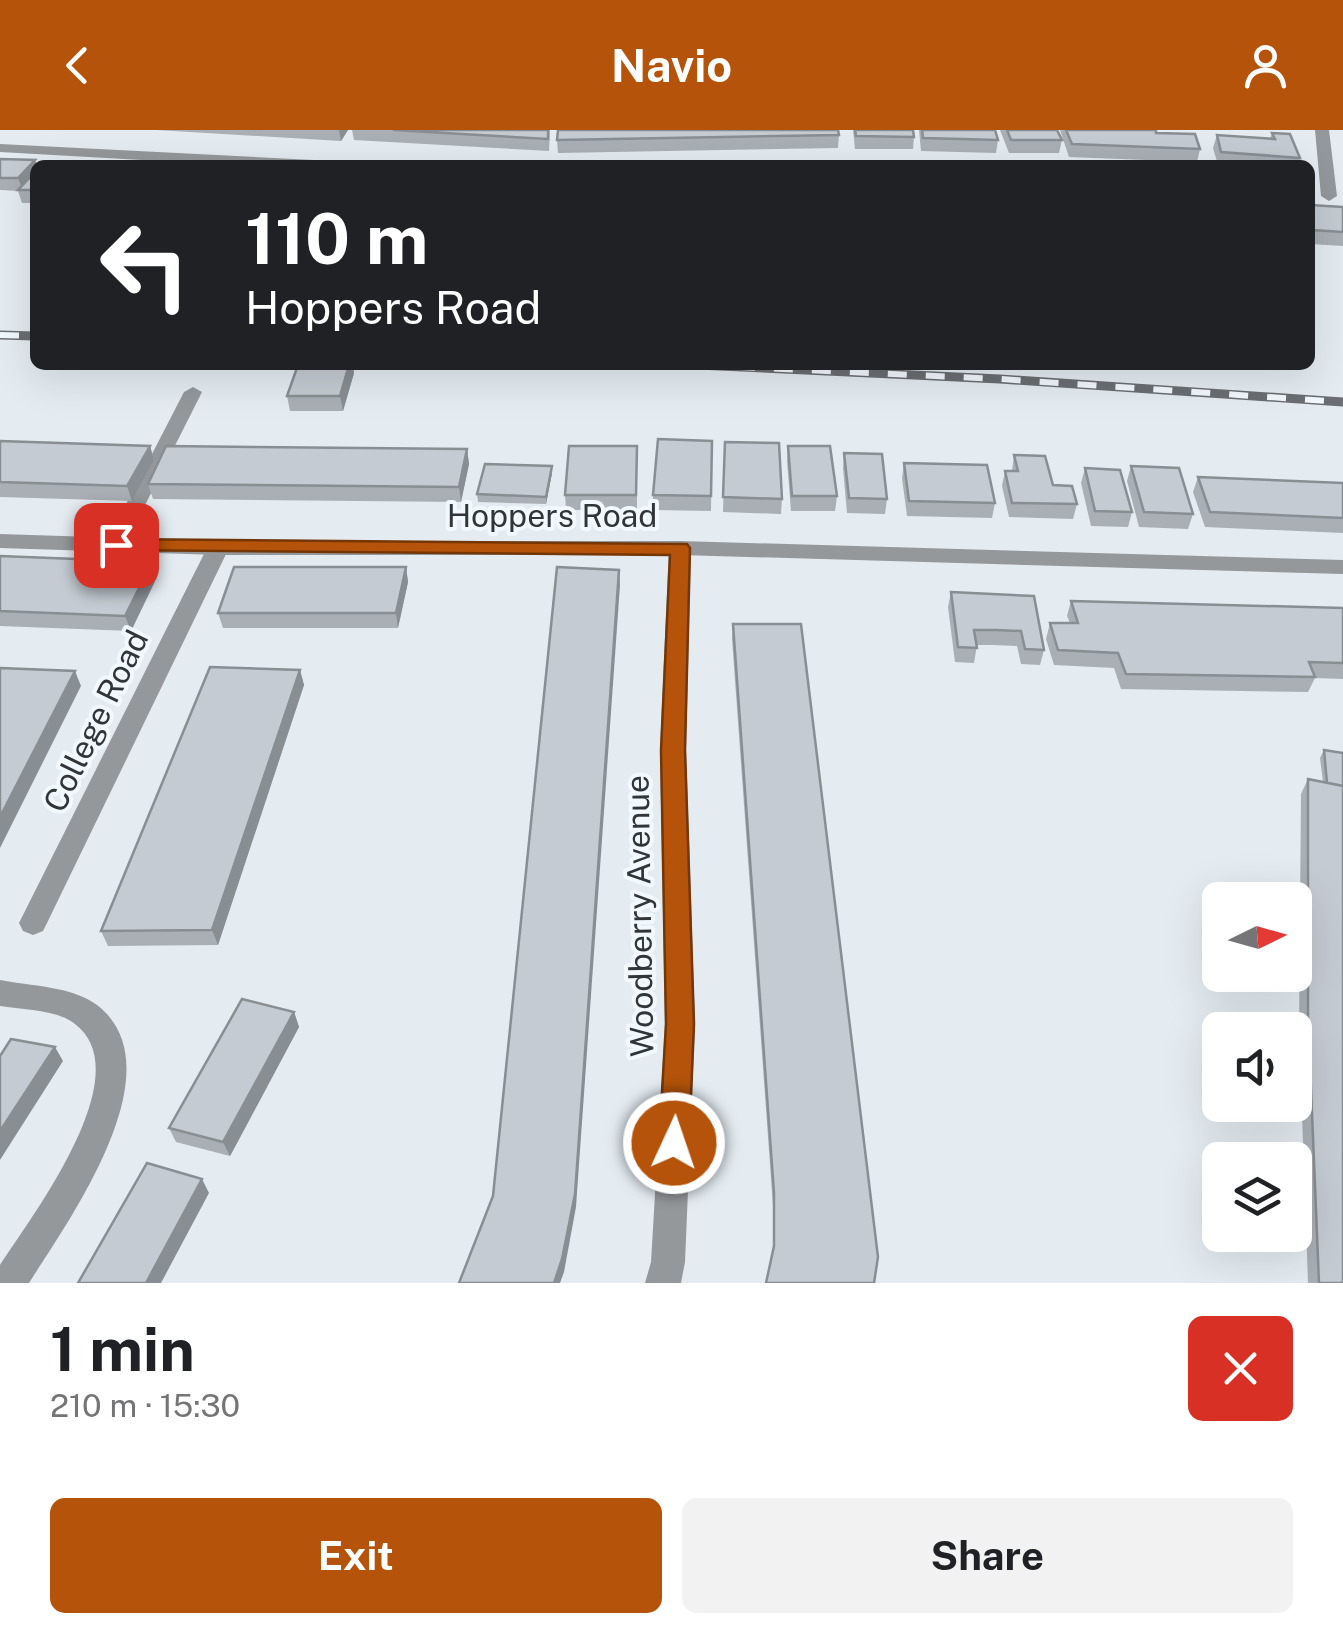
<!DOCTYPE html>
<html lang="en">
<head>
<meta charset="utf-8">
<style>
	body { margin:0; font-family:"Public Sans",sans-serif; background:#f2f2f2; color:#202124; height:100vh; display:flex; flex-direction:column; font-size:38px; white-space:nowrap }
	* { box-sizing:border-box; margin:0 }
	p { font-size:32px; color:#757577 }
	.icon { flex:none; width:55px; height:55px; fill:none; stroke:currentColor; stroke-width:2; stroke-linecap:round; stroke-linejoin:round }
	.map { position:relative; height:1153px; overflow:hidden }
	.drawer { display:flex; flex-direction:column; background:#fff; flex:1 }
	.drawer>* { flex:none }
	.guide { position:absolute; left:30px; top:30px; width:1285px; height:210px; border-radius:15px; box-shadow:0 10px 40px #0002; background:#202124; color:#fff; overflow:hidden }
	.needle { width:65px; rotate:85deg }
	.buttons { position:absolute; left:1202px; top:752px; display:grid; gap:20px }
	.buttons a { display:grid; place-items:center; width:110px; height:110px; border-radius:15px; background:#fff; box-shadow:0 10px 40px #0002; font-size:50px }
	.pin { position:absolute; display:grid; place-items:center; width:85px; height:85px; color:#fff; margin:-42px; border-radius:20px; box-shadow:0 5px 15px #0006 }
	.me { position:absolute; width:110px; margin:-55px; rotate:3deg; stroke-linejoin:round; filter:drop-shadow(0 0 8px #0008) }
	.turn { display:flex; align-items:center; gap:35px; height:210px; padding:0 50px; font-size:45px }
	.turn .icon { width:130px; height:130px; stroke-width:2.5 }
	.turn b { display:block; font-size:70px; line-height:85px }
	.round { display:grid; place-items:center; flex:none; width:105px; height:105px; border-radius:15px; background:#f2f2f2 }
	.head { display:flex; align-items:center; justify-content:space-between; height:170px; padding:0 50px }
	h1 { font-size:60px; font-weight:700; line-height:75px }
	.action { display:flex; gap:20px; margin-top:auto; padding:20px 50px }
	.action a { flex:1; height:115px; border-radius:15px; background:#b45309; color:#fff; font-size:40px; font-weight:700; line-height:115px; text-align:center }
	.action a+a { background:#f2f2f2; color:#202124 }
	header { display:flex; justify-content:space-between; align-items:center; height:130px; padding:0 50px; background:#b45309; color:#fff; font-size:45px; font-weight:700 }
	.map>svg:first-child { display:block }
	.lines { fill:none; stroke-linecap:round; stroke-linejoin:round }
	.service { fill:#95989b; fill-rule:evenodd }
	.minor { fill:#95989b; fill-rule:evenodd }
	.tertiary { fill:#95989b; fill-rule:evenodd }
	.rail-casing { stroke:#6a6e72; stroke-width:9 }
	.rail { stroke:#f2f9fe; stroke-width:6; stroke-dasharray:19; stroke-linecap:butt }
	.wall { fill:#a9afb5 }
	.shaded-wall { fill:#898e93 }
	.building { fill:#c4cbd2; stroke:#898e93; stroke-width:2.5 }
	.route { fill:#b45309; stroke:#753606; stroke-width:2.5 }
	.labels { text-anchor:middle; stroke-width:8; stroke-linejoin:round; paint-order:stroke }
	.street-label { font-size:32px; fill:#323538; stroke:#f2f9fe }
</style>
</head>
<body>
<header><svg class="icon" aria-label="back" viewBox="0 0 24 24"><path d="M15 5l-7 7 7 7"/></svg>Navio<svg class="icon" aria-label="person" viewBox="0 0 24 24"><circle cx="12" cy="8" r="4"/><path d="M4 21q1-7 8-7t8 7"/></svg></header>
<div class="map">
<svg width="1343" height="1153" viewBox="0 0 1343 1153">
	<rect width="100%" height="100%" fill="#e4ecf2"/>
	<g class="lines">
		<path class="service" d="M193,257L202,262L125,415L122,419H108L105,415L184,262Z"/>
		<g class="minor">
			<path d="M1315,0H1329L1337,66L1329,71L1321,66Z"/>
			<path d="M0,14L314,30L322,35H230L0,22Z"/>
			<path d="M218,411L229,418L47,793L43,801L33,805L23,801L19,793L207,418Z"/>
			<path d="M680,411L691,418L686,619L695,894L685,1132L681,1153H645L651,1132L665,894L660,619L669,418Z"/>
			<path d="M0,850C30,856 72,856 97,875C179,938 68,1091 29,1153H0V1135C31,1087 141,944 75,894C56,879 23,880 0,876Z"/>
		</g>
		<path class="tertiary" d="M0,404L218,411H680L1343,430V444L680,425H218L0,418Z"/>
		<g class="rail-casing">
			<g id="rail">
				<path d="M0,205L35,206"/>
				<path d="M698,235L1000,249L1343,272"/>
			</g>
		</g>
		<use href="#rail" class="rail"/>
	</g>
	<g class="wall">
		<path d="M157,0H348L341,11Z"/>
		<path d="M352,0H550L549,21L354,10Z"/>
		<path d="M853,0H913L914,7L913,19H855Z"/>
		<path d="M919,0H995L998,10L996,23L921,21Z"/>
		<path d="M1000,0H1057L1062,10L1059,23H1009Z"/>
		<path d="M1060,0H1156V3L1200,19L1197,32L1069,27Z"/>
		<path d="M1272,3L1300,28L1298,35H1218L1213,18L1217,5L1270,9Z"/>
		<path d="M839,5L838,18L558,23L557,10Z"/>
		<path d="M0,29L35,35V73H22L18,61L0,60Z"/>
		<path d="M1310,75L1343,77V116L1310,114Z"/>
		<path d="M354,243L343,281H290L287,266Z"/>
		<path d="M0,311L150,316L154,330L132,371L0,367Z"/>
		<path d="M712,311L711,381L653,380V365Z"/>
		<path d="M725,312L782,369L781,384L723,382Z"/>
		<path d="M637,316V380H566L565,365Z"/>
		<path d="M788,316L837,366L835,381H791L787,331Z"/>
		<path d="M467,319L469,334L461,372L153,369L148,354Z"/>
		<path d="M844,323L887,369L885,384L847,383L843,338Z"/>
		<path d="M1014,325L1077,374L1073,389L1009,387L1002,356L1005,341H1012Z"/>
		<path d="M904,333L995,373L992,388L907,386L902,348Z"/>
		<path d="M552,336V343L546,374L478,372L477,364Z"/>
		<path d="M1131,336L1193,384L1188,399L1139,397L1127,351Z"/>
		<path d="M1085,338L1132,382L1128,397L1091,396L1081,353Z"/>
		<path d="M1198,347L1343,353V403L1205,397L1193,362Z"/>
		<path d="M0,426L157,447L131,501L0,496Z"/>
		<path d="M406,437L408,452L398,498H223L218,483Z"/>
		<path d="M951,462L1034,466L1044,520L1040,535L1021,534L1017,516L993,515H977L974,533L955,532L948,477Z"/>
		<path d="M1071,471L1343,478V549L1315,548L1308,562L1121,559L1114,538L1054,535L1046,509L1050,493H1070L1067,486Z"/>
		<path d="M733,494L874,1153L773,1123V1076L732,509Z"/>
		<path d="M300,540L304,555L218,815L108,816L101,801Z"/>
		<path d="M1324,620L1343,623V1153H1308L1299,901L1301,664L1308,649L1323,652L1320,628Z"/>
		<path d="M294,882L299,897L230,1026L176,1012L169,998Z"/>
	</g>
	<g class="shaded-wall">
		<path d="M339,0H348L341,11Z"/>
		<path d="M35,30L37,35H35V48L23,61L18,48Z"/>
		<path d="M349,235H353L354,243L343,281L340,266Z"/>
		<path d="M150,316L154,330L132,371L127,356Z"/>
		<path d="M467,319L469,334L461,372L459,357Z"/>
		<path d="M552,336V343L546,374V367Z"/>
		<path d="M152,432L157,447L131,501L125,486Z"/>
		<path d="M406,437L408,452L398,498L396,483Z"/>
		<path d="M619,440L620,455L576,1077L564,1142L560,1153H554Z"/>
		<path d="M300,540L304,555L218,815L212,800Z"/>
		<path d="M75,541L81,556L0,718V687Z"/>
		<path d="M294,882L299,897L230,1026L223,1012Z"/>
		<path d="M55,917L63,931L0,1030V1001Z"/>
		<path d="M202,1049L209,1063L161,1153H146Z"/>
	</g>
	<g class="building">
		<path d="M393,0H548V9Z"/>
		<path d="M558,0H838L839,5L557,10Z"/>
		<path d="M855,0H913L914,7L856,6Z"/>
		<path d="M922,0H995L998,10L923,8Z"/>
		<path d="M1007,0H1057L1062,10H1011Z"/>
		<path d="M1066,0H1156V3L1195,4L1200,19L1072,14Z"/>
		<path d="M1272,3L1290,4L1300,28L1221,22L1217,5L1275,9Z"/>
		<path d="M0,29L35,30L18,48H0Z"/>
		<path d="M45,32L59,33L57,35H42Z"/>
		<path d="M35,42V60H18Z"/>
		<path d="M1310,75L1343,77V102L1313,100L1312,92H1310Z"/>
		<path d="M298,235H349L340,266H287Z"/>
		<path d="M658,309L712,311L711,366L653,365Z"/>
		<path d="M0,311L150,316L127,356L0,352Z"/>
		<path d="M725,312L779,313L782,369L723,367Z"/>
		<path d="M166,316L467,319L459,357L148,354Z"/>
		<path d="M569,316H637L636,365H565Z"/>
		<path d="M788,316H830L837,366H792Z"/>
		<path d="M844,323L882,324L887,369L849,368Z"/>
		<path d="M1014,325L1045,326L1053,355L1072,356L1077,374L1012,373L1005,341H1018Z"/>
		<path d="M904,333L987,335L995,373L909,371Z"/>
		<path d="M485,334L552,336L546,367L477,364Z"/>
		<path d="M1131,336L1179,338L1193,384L1144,382Z"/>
		<path d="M1085,338L1120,340L1132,382L1095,381Z"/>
		<path d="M1198,347L1343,353V388L1210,382Z"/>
		<path d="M0,426L152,432L125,486L0,481Z"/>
		<path d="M234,437H406L396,483H218Z"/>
		<path d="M557,437L619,440L575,1064L562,1129L554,1153H459L493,1066Z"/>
		<path d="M951,462L1034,466L1044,520L1025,519L1021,501L996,500H974L977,518L958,517Z"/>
		<path d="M1071,471L1343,478V533L1309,532L1315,547L1126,544L1118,523L1058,520L1050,493H1078Z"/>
		<path d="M733,494H801L878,1127L874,1153H766L774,1116V1063Z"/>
		<path d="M210,537L300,540L212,800L101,801Z"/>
		<path d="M0,538L75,541L0,687Z"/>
		<path d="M1324,620L1343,623V656L1327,653Z"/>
		<path d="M1308,649L1343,656V1153H1319L1308,886Z"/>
		<path d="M242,869L294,882L223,1012L169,998Z"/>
		<path d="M11,909L55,917L0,1001V926Z"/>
		<path d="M147,1033L202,1049L146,1153H78Z"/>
	</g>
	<path class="route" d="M116,409L687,414L690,418L685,620L694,894L689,1013L685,1023L674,1027L663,1023L659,1013L666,894L661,620L670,425L108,420V411Z"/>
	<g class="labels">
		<g class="street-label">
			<text x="552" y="397">Hoppers Road</text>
			<text transform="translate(96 591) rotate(-64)" y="11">College Road</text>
			<text transform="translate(640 786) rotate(-91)" y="11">Woodberry Avenue</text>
		</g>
	</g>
</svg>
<div class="buttons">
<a><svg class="needle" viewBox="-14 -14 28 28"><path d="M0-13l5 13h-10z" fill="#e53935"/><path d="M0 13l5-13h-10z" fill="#757577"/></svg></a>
<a><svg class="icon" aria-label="sound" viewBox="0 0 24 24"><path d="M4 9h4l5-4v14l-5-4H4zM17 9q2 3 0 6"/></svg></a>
<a><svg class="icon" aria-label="layers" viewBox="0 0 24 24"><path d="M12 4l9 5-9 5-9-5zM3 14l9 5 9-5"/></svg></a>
</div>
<div class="pin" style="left:116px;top:415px;background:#d93025"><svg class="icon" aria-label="arrive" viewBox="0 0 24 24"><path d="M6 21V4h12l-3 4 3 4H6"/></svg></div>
<svg class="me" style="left:674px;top:1013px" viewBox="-20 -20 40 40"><circle r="17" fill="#b45309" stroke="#fff" stroke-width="3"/><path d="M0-11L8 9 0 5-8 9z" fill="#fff"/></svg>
<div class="guide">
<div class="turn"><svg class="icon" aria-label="left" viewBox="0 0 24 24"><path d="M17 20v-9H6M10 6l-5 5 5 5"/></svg><div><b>110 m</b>Hoppers Road</div></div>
</div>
</div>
<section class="drawer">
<div class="head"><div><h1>1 min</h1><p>210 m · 15:30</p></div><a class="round" style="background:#d93025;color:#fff"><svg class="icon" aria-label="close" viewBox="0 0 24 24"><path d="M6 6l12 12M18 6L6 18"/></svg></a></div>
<div class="action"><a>Exit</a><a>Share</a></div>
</section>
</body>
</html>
